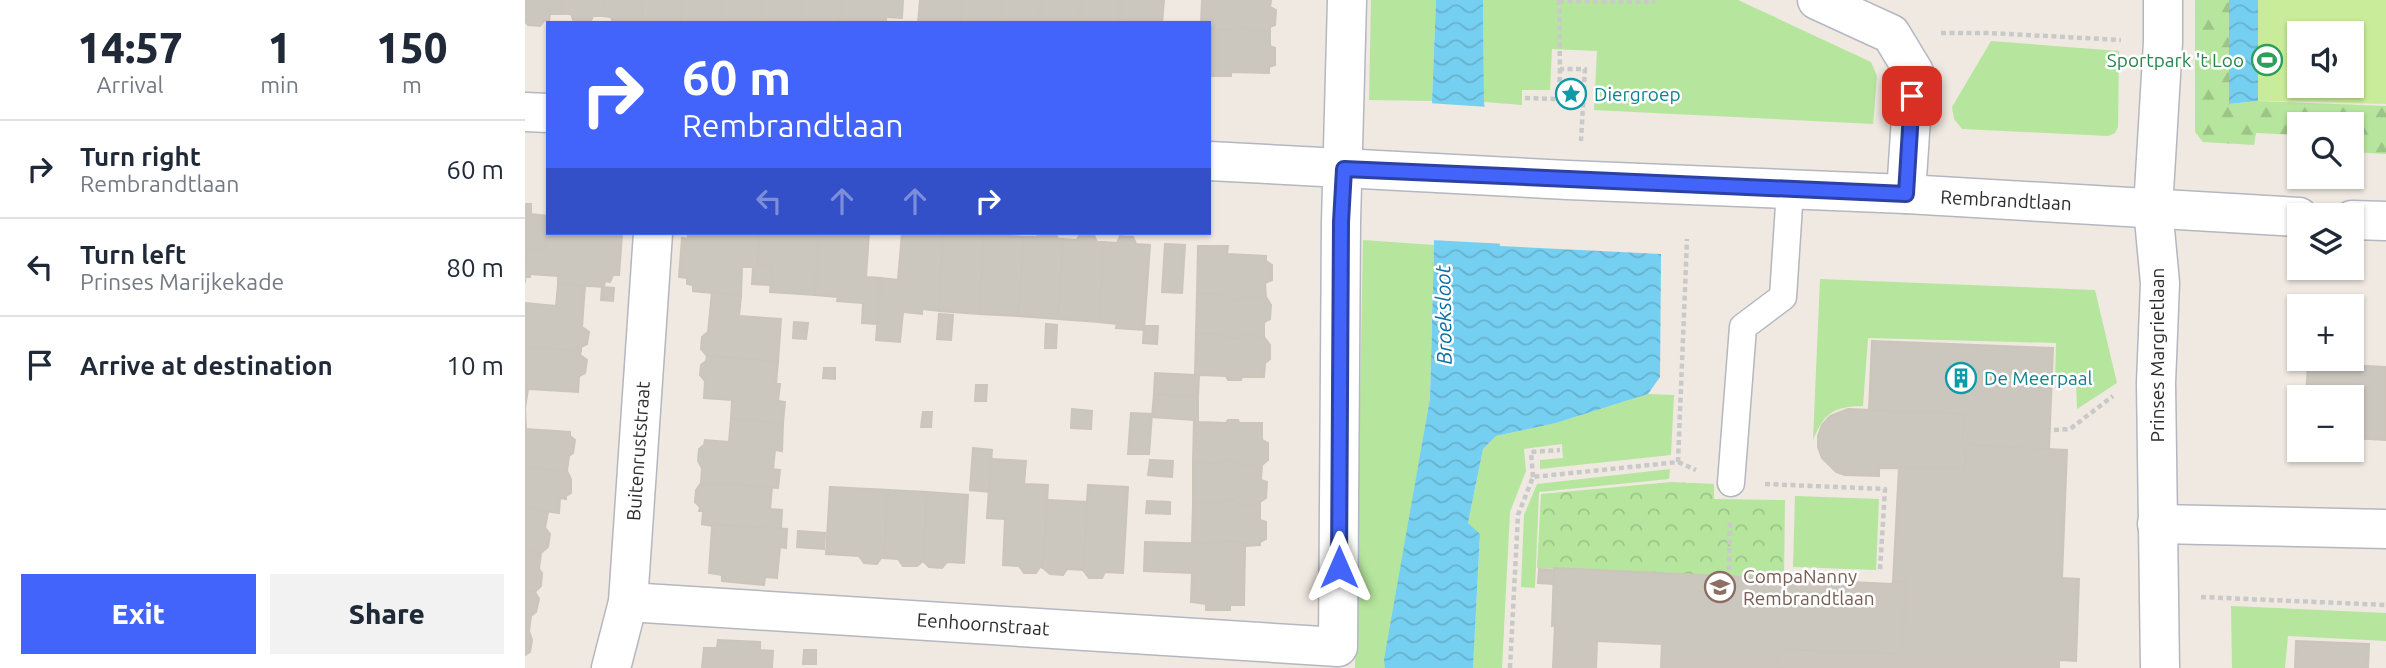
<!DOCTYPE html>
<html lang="en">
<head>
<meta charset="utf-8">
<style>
	body { margin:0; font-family:Ubuntu,sans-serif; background:#f2f2f3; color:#1f2937; height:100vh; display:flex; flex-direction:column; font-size:26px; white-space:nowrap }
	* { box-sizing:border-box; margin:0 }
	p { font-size:23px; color:#747a83 }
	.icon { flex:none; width:38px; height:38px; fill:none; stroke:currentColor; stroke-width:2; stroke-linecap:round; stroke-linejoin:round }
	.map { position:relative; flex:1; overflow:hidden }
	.sheet { display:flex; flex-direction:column; background:#fff; width:525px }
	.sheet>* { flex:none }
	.banner { position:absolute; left:21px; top:21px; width:665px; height:214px; border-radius:0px; box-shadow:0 2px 5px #0004; background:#4264fb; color:#fff; overflow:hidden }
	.fabs { position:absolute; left:1762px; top:21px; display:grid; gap:14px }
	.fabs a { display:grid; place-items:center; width:77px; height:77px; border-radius:0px; background:#fff; box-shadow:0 2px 5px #0004; font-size:35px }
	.pin { position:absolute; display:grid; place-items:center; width:60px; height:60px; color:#fff; margin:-30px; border-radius:14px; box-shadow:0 4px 10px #0006 }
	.me { position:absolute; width:77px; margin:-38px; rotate:0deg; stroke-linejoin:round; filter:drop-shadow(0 0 5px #0008) }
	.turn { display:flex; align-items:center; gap:24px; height:147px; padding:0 21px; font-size:32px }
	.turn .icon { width:91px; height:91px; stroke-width:2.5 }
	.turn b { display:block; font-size:49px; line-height:60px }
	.lanes { display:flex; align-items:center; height:66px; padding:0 21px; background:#0003; justify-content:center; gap:35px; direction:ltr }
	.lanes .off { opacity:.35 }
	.eta { display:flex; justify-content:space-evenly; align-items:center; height:119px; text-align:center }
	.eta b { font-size:42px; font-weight:800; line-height:49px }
	.action { display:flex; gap:14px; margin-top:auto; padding:14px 21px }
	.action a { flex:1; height:80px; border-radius:0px; background:#4264fb; color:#fff; font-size:28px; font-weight:800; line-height:80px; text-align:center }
	.action a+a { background:#f2f2f3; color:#1f2937 }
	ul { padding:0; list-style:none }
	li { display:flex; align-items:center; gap:21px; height:98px; padding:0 21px; border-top:2px solid #e0e1e3 }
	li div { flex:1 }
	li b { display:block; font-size:26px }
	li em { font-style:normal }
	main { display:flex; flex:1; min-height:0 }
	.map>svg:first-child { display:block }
	.grass { fill:#b6e59e }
	.forest { fill:url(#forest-firs) }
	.park { fill:url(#park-crowns) }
	.pitch { fill:#c9ec9a; fill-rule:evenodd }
	.water { fill:url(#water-waves) }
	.pier { fill:#efe9e1 }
	.building { fill:#cbc7bf; stroke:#cbc5ba; stroke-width:2 }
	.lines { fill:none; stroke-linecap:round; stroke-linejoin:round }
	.lane-casing { stroke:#b4b7c1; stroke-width:29 }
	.street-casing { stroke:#b4b7c1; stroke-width:41 }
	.secondary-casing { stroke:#b4b7c1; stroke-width:41 }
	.path { stroke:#c9c9c9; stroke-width:4.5; stroke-dasharray:5 3.5; stroke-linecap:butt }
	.lane { stroke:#fff; stroke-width:26 }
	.street { stroke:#fff; stroke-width:38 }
	.secondary { stroke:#fff; stroke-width:38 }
	.route-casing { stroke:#2b41a3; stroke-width:18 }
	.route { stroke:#4264fb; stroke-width:12 }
	.labels { text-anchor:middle; stroke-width:5; stroke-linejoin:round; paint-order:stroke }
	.leisure-label { font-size:19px; fill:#27864d; stroke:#fff; text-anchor:end }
	.culture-label { font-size:19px; fill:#0d838f; stroke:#fff; text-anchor:start }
	.street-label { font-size:19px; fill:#2e2e2e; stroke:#fff }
	.education-label { font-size:19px; fill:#785e54; stroke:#fff; text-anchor:start }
	.water-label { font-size:21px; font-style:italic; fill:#0d6fa3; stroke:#fff }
</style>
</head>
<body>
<main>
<section class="sheet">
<div class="eta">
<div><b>14:57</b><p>Arrival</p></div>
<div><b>1</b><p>min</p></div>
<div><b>150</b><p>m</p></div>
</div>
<ul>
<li><svg class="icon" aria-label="right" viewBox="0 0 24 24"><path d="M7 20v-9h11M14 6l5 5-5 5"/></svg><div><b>Turn right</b><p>Rembrandtlaan</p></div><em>60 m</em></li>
<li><svg class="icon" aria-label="left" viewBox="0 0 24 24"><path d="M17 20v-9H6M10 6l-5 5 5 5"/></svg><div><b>Turn left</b><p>Prinses Marijkekade</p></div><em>80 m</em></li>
<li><svg class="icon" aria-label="arrive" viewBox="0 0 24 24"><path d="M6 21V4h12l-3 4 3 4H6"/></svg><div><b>Arrive at destination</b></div><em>10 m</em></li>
</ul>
<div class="action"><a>Exit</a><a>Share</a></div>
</section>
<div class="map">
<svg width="1861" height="668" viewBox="0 0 1861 668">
	<defs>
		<pattern id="forest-firs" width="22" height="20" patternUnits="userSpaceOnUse" patternTransform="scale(1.75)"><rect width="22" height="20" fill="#b6e59e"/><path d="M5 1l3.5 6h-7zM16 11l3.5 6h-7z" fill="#9dc588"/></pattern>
		<pattern id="park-crowns" width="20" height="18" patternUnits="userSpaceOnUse" patternTransform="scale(1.75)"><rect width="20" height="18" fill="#b6e59e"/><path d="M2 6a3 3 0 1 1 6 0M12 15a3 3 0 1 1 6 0" fill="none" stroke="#9dc588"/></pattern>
		<pattern id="water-waves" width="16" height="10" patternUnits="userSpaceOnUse" patternTransform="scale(1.75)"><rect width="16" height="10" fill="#75cff0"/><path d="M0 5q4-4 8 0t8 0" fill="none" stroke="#66b2ce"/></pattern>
	</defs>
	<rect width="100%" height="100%" fill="#efe9e1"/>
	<g class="grass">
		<path d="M846,0H911L907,101L844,100Z"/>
		<path d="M958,0H1213L1346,62L1352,76L1348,124L1069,110L1072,51L1027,49L1025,90H997V105L959,102Z"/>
		<path d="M1466,41L1594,51L1593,127L1590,133L1583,136L1437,129L1429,119L1427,107Z"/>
		<path d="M838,240L909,245L905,398L860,660V668H830Z"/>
		<path d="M1295,279L1570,290L1592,383L1552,409L1551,379L1530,380L1531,343L1343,338L1338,406C1308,407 1300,412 1288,440Z"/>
		<path d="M1123,394L1149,395L1146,455L1015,469V460L1038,458L1037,444L999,449L1001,471L985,512L977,668H948L955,535L943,523L958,449L971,436L1031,423Z"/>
		<path d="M1145,469L1144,479L1014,492L1010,588L996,587L999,515L1012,484Z"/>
		<path d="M1270,496L1354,499L1351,570L1268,567Z"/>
		<path d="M1706,606L1861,613V641L1763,636L1760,668H1707Z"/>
	</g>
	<path class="forest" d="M1670,0H1704V104L1733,101L1861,106V154L1827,152V124H1774V135L1731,133L1729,145L1678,142L1670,132Z"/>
	<path class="park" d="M1146,482L1189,484V499L1260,500L1259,579L1012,568L1016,494Z"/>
	<path class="pitch" d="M1711,0H1861V104L1710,100ZM1774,33H1827V86H1774Z"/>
	<g class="water">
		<path d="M911,0H958L959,102L975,246L1136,254L1135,377L1123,394L1031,423L971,436L958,449L943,523L955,534L948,668H860L859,660L905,398L909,245L907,101Z"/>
		<path d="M1704,0H1733V101L1704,104Z"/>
	</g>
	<path class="pier" d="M903,103L963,107L978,243L1039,247L905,240Z"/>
	<g class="building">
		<path d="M0,0H38L37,14H25L24,21L20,20L15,26L3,25L0,21Z"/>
		<path d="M38,0H78V16H68L65,23L49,22L46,14H37Z"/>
		<path d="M78,0H118L117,20L88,23L86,17L78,16Z"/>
		<path d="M118,0H157L156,22L127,23L126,20H117Z"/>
		<path d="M157,0H197L195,23L156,22Z"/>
		<path d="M197,0H237L235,23H195Z"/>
		<path d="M237,0H277L275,23H235Z"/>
		<path d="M277,0H317L315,23H275Z"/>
		<path d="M317,0H378L377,18L361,17V23H315Z"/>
		<path d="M395,0H437L436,23H393Z"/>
		<path d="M437,0H477L475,23H436Z"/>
		<path d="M477,0H516L515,23H475Z"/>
		<path d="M516,0H556L555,23H515Z"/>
		<path d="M556,0H596L594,23H555Z"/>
		<path d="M596,0H639L637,23H594Z"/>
		<path d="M677,0H746L745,7L751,10L750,25L745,27V31H723L721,27L710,26L709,30L684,29V23H676Z"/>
		<path d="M710,26L721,27L723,31H745V46L750,48V65L744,67V73L706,72V76H684V29L709,30Z"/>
		<path d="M0,204H6V214L23,216L20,250L2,248L0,283Z"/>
		<path d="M23,219V233H91L97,235L94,275H88L85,282L80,281L79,287L33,284V276L5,274V277H0L2,248L20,250Z"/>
		<path d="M163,233H235L232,265L247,266L245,285L227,284L228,267H217L216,296L168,291V285L162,284V278L154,277L157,238L163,239Z"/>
		<path d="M235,233H294L290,295L245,292L247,266L232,265Z"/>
		<path d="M294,233H344L341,277L356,278L353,324L337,323L338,303L312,301L313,297L290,295Z"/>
		<path d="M377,233H418L414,311L397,309V314L378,312L375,342L351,340L356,278L373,280Z"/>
		<path d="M418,233L459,234L454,314L414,311Z"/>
		<path d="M467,233H485L486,236L499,237L493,316L454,314L459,234Z"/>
		<path d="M514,233H530L533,239H538L533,319L493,316L499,237H512Z"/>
		<path d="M555,234L569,235L572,242H579L574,322L533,319L538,239L552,240Z"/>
		<path d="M595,236L608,237L611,244L625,245L619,330L591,328L592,324L574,322L579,242L592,243Z"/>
		<path d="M640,244L660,245L657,293L637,292Z"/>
		<path d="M673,246H703L702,254L741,256V261L747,265V280L740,283L741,297L718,296L715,300L705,299L701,295L672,293Z"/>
		<path d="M33,284L60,286L57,327L64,332L62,344L56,347V351L0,347V303L31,306Z"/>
		<path d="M77,287L89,288L88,301L76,300Z"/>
		<path d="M187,292L216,296L214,316L256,319L253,362L182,356L176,349L177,337L183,332Z"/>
		<path d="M672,293L701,295L705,299L715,300L718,296L741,297L746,305L745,319L739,322V337L717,335L715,339L703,338L701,335L671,333Z"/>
		<path d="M414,314L428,315L426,340L412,339Z"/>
		<path d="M269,322L283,323L281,339L268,338Z"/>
		<path d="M521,324L532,325L531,348H520Z"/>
		<path d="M619,326H633L632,344L618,343Z"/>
		<path d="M671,333L701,335L703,338L715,339L717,335L739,337L745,345V359L740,363L739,377H717L716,380H703L701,376L674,375L673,397L629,394L630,373L670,375Z"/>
		<path d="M1347,341L1528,348L1524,449L1441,445V450H1437L1439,414L1344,410Z"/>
		<path d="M0,347L56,351L55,355L62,360L60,373L54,376L53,392L3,389L0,408Z"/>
		<path d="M182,356L253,362L251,384H255L253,401L260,402L258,423L206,419L207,400L179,398L180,381L175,375L176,365L181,361Z"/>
		<path d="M1783,363L1861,367V440L1827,438V397H1781Z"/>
		<path d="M299,368H310V379L298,378Z"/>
		<path d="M451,385H462L461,401H450Z"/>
		<path d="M629,394L673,397V422L701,423L703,420H713L714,423H737V440L743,443V460L737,465L714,464L711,461L701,460L698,464L668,462L669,420L627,417Z"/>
		<path d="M0,408L1,429L45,432V436L50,440L48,453L44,456L42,471L0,468Z"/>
		<path d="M547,409L567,411L566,429L546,428Z"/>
		<path d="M1323,409L1439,414L1437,450H1441L1440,469L1354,468V476L1320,475L1311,472L1297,458L1293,447V436L1297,425L1305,416Z"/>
		<path d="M398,412H407L406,427H396Z"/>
		<path d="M606,413L627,414L624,454H603Z"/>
		<path d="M206,419L258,423L257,451L250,450L248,469L255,470L253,488L176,483L177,468L173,461L174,449L179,445L180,440L204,442Z"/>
		<path d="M1441,445L1542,450L1537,578L1554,579L1551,661L1534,660V668H1253V649L1377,654L1381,582L1368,581L1374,467L1440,469Z"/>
		<path d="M448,448L467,450L464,492L445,490Z"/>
		<path d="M466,459L501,461L499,484L523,485L518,568L515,567L511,573H499L494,566L478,565L480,519L462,518Z"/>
		<path d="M625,460L648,461L647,477L623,475Z"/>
		<path d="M701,460L711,461L714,464L737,465L736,480L742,482L741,498L735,502V505L713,504L710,500H700L697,504L668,503V462L698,464Z"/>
		<path d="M0,468L42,471L46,479V493L41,496V499L35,498L34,513L0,508Z"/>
		<path d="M176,483L247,487L245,509L257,510L256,529L177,524L178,511H174L175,507L170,502L171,490Z"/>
		<path d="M563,485L603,487L598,573L580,572L577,578H564L558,570Z"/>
		<path d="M305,487L363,490L359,558H356L352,564L339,563L334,556L301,554Z"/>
		<path d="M363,490L402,492L398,561L392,566H378L373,559L359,558Z"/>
		<path d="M402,492L443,495L439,563L422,562L417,568L404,567L398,561Z"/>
		<path d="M523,500L562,502L558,570L542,569L538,575L525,574L518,568Z"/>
		<path d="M700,500H710L713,504L735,505V520L741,522V539L735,542V545L714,544L711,541H700L697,544L667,543L668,503L697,504Z"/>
		<path d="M622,501L645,502V514L621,513Z"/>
		<path d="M0,508L23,512L20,528L25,534L23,547L16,553L0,550Z"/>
		<path d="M177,524L262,529L261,548L255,547L252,578L240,577L239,585L197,581V575L184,573L187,526Z"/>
		<path d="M273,531L300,533L299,549L272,547Z"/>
		<path d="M700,541L735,545L720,546L719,605H705V610H681V604L666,602L667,573L619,571L620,542L697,544Z"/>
		<path d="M0,550L16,553L14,569L17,573L16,586L10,592L0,590Z"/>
		<path d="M1029,568L1367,584L1368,581L1381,582L1377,654L1253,649V668H1136L1137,644L1072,641L1071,668H1028L1030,625L1027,626Z"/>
		<path d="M1014,569L1029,570L1028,584L1013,583Z"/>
		<path d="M0,590L10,592L14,599L11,612L6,616L4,631H0Z"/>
		<path d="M0,631H4L7,640L5,652L0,655Z"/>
		<path d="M193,640L235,642V650L248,651L247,668H177L179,648H192Z"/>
		<path d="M1771,641L1844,644L1843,668H1770Z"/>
		<path d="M279,650H291V664H278Z"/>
	</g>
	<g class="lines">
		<g class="lane-casing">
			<path id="lane" d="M1206,483L1218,327L1258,297L1265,190"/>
		</g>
		<g class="street-casing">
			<g id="street">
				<path d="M1292,0L1366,34L1389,72L1381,194"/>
				<path d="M1632,524L1861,529"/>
				<path d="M103,602L813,647L816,222L822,0"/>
				<path d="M86,668L103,602L128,233"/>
				<path d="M1635,668L1631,383L1635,283L1628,208L1638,42V0"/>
			</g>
		</g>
		<g class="secondary-casing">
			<g id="secondary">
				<path d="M0,112L23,113"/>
				<path d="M684,161L1043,180L1381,194L1774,217"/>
				<path d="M1827,220L1861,221"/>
			</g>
		</g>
		<g class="path">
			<path d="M1034,0L1035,69H1060L1056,141"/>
			<path d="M1034,1L1128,2L1129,0"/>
			<path d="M1416,33H1464L1596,40"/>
			<path d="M1000,98L1034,99L1035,69"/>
			<path d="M1529,430L1545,429L1588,396"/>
			<path d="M1153,462L1162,239"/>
			<path d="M1008,477L1006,452L1035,450"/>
			<path d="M1240,484L1360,489L1355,570"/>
			<path d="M1204,570L1205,519"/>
			<path d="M1676,597L1861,605"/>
			<path d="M985,668L993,515L1008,477L1144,463L1153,462L1171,470"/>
		</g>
		<use href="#lane" class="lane"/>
		<use href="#street" class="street"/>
		<use href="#secondary" class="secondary"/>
	</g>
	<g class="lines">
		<g class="route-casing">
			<path id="route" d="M814,567L816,222L819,169L1381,194L1387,96"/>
		</g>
		<use href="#route" class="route"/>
	</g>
	<defs>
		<g id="stadium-ring" transform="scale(1.575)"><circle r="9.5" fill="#fff" stroke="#2e9e5b" stroke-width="1.5"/><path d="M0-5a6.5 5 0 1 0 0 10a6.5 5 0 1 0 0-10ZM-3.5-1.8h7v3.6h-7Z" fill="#2e9e5b"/></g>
		<g id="sight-ring" transform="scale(1.575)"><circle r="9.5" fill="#fff" stroke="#0f9aa8" stroke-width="1.5"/><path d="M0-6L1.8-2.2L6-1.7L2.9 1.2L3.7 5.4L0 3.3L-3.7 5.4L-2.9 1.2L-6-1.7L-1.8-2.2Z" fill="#0f9aa8"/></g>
		<g id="building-ring" transform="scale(1.575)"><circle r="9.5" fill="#fff" stroke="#0f9aa8" stroke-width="1.5"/><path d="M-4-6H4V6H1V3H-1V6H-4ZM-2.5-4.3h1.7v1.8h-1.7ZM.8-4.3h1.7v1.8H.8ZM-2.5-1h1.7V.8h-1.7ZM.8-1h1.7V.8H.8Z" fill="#0f9aa8"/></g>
		<g id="school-ring" transform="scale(1.575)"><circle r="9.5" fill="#fff" stroke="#8d6e63" stroke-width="1.5"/><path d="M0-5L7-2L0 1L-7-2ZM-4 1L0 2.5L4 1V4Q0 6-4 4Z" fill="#8d6e63"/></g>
	</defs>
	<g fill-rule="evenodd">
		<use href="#stadium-ring" x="1742" y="60"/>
		<use href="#sight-ring" x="1046" y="94"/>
		<use href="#building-ring" x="1436" y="378"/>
		<use href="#school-ring" x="1195" y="587"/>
	</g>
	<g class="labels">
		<g class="leisure-label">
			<text x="1719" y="67">Sportpark 't Loo</text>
		</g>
		<g class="culture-label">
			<text x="1069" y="101">Diergroep</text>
			<text x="1459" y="385">De Meerpaal</text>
		</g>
		<g class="street-label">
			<text transform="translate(1481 200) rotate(3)" y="7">Rembrandtlaan</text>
			<text transform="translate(1632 355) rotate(-90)" y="7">Prinses Margrietlaan</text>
			<text transform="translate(113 451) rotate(-86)" y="7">Buitenruststraat</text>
			<text transform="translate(458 624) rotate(4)" y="7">Eenhoornstraat</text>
		</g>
		<g class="education-label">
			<text x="1218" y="583">CompaNanny<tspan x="1218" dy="22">Rembrandtlaan</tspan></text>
		</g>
		<g class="water-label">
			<text transform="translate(919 315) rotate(-91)" y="7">Broeksloot</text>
		</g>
	</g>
</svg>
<div class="fabs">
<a><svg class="icon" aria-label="sound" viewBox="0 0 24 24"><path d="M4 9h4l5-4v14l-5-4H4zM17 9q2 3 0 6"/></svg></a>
<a><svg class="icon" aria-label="search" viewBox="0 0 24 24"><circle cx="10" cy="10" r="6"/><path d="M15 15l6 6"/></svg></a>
<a><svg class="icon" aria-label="layers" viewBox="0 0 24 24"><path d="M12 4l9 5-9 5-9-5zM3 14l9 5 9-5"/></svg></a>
<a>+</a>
<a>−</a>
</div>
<div class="pin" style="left:1387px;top:96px;background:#d93025"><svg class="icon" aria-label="arrive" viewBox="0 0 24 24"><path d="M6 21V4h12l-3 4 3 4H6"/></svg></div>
<svg class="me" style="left:814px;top:567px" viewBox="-20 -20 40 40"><path d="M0-17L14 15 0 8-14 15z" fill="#4264fb" stroke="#fff" stroke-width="4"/></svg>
<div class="banner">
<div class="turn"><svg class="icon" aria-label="right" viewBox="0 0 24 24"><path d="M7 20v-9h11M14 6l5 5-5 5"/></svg><div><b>60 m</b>Rembrandtlaan</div></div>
<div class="lanes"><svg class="icon off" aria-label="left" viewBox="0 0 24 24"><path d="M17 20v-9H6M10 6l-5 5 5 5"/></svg><svg class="icon off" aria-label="ahead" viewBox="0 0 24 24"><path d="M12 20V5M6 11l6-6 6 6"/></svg><svg class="icon off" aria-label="ahead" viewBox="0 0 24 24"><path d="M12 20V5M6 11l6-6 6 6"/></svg><svg class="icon" aria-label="right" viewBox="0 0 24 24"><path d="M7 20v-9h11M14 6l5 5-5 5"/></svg></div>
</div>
</div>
</main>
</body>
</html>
